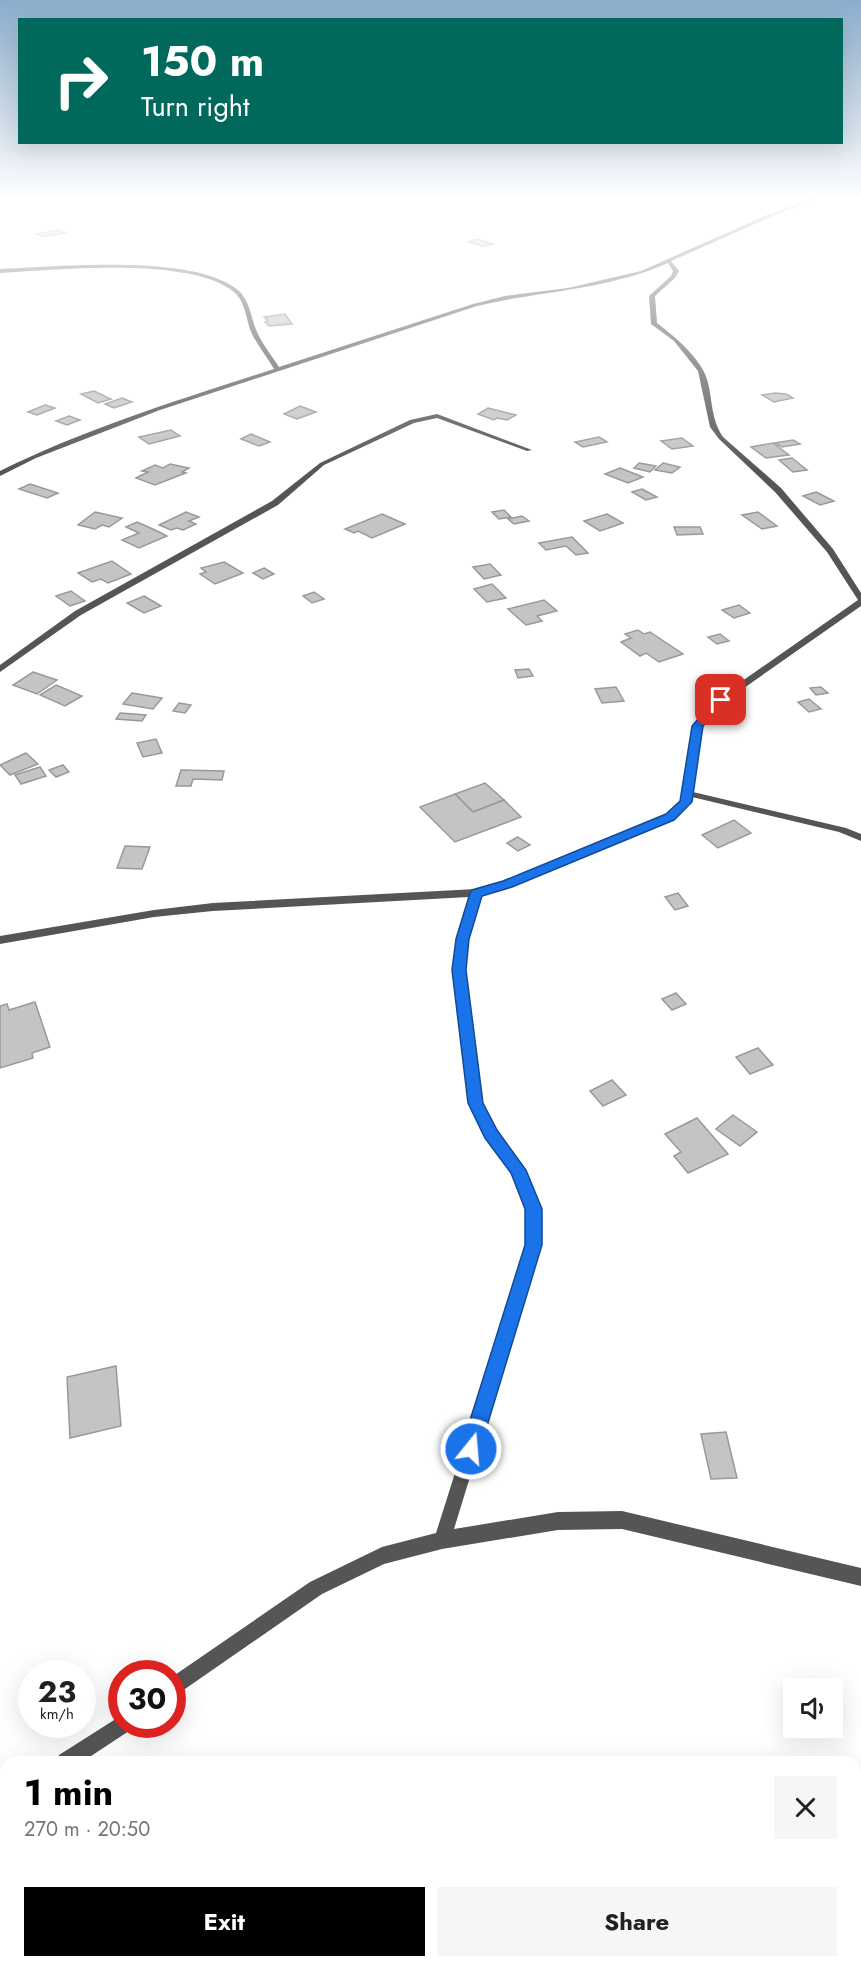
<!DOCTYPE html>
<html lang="en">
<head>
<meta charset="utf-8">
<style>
	body { margin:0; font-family:Jost,sans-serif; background:#f6f6f6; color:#202124; height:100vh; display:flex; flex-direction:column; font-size:22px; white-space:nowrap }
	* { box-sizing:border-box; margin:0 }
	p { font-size:20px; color:#757577 }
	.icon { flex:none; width:33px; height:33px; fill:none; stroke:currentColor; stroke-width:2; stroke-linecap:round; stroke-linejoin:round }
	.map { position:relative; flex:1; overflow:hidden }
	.sheet { position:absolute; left:0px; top:1756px; width:861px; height:212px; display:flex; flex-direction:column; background:#fff; border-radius:18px 18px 0 0; box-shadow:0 6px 24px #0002 }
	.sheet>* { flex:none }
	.hud { position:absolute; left:18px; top:18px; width:825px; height:126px; border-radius:0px; box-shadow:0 6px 24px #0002; background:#00695c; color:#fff; overflow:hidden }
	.buttons { position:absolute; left:783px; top:1678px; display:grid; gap:12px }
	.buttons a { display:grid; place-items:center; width:60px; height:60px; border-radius:0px; background:#fff; box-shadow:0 6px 24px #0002; font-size:30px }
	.speed { position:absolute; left:18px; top:1660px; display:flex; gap:12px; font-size:30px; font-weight:700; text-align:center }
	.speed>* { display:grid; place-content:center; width:78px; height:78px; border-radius:50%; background:#fff; box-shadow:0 6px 24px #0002; line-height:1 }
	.speed small { font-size:15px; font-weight:400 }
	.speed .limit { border:9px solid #d22; background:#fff; color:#111 }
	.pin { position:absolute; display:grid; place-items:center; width:51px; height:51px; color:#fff; margin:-26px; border-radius:12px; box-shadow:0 3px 9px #0006 }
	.me { position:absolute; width:66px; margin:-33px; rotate:17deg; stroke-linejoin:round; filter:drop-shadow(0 0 4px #0008) }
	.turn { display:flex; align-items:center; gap:21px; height:126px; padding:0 24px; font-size:27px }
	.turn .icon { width:78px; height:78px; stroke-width:2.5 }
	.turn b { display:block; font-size:42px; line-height:51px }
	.round { display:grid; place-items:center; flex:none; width:63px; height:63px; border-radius:0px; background:#f6f6f6 }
	.headline { display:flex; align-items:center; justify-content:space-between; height:102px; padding:0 24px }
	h1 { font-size:36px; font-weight:700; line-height:45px; color:#000 }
	.primary-button { display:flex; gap:12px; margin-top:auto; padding:12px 24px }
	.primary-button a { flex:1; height:69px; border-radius:0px; background:#000; color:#fff; font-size:24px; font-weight:700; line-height:69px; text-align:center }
	.primary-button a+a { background:#f6f6f6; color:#202124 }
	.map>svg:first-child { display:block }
	.building { fill:#c4c4c4; stroke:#999; stroke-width:1.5 }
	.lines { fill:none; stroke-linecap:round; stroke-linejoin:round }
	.minor { fill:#555; fill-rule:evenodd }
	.route { fill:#1a73e8; stroke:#114b97; stroke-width:1.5 }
</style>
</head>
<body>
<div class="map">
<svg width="861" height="1967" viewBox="0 0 861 1967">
	<rect width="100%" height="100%" fill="#fff"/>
	<g class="building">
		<path d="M58,230L65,233L43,237L37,234Z"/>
		<path d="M477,239L495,244L482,246L468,242Z"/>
		<path d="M285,314L292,324L269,326L265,322L268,321L264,317Z"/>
		<path d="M94,391L111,399L98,403L81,394Z"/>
		<path d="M775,393L786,394L793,398L774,402L762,395Z"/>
		<path d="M122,398L132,402L114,408L105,404Z"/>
		<path d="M45,405L55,408L37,415L28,412Z"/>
		<path d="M300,406L316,412L297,419L284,414Z"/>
		<path d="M488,408L516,415L507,420L497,418L494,420L478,414Z"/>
		<path d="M69,416L80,420L67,425L56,421Z"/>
		<path d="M171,430L180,436L149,444L139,437Z"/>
		<path d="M251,434L270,442L259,446L241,439Z"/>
		<path d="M599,437L607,442L583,447L575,442Z"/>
		<path d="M682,438L693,446L672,449L661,441Z"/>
		<path d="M793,440L800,444L782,447L775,443Z"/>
		<path d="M773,443L789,455L766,458L751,447Z"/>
		<path d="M792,458L807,470L793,472L779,460Z"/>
		<path d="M639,463L656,466L650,472L634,468Z"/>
		<path d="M663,463L680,467L672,473L655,470Z"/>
		<path d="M170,464L189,468L182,472L186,473L155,485L136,478L148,472L142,471L155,465L163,468Z"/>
		<path d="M620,468L643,477L628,483L605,474Z"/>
		<path d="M30,484L58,493L47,498L19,489Z"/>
		<path d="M642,489L657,497L646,500L632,492Z"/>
		<path d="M816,492L834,501L820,505L803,496Z"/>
		<path d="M504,510L511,517L499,519L492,512Z"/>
		<path d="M95,512L122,518L109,527L102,525L95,529L78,525Z"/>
		<path d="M186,512L199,517L189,521L196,524L183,530L177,528L171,530L159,525Z"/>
		<path d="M758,512L777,526L762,529L742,515Z"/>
		<path d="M382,514L405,524L372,538L358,531L354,533L345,529Z"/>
		<path d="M607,514L623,523L600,531L584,521Z"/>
		<path d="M522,516L529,521L514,524L508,519Z"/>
		<path d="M137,522L155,530L167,536L139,548L122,540L139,533L126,527Z"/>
		<path d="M674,527H700L703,534L677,535Z"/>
		<path d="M572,537L588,553L576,555L566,546L546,550L539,543Z"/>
		<path d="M112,561L131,574L108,583L101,579L92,582L78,573Z"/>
		<path d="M224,562L243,573L215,584L200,574L206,572L201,568Z"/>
		<path d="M490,564L501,575L484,579L473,567Z"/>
		<path d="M264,568L274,574L263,579L253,573Z"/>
		<path d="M492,584L506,598L487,602L474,589Z"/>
		<path d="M71,591L85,601L70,606L56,596Z"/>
		<path d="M314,592L324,599L312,603L303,596Z"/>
		<path d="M144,596L161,606L144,613L127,603Z"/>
		<path d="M544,600L557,611L537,616L542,621L526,625L508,609Z"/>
		<path d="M739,605L750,613L734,618L722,610Z"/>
		<path d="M638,630L644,634L650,632L683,654L659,662L646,653L640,656L621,642L631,638L625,634Z"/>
		<path d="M720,634L729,641L717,644L708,637Z"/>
		<path d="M529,669L533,676L518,678L515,670Z"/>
		<path d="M33,672L57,680L37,694L13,685Z"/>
		<path d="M56,685L82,696L65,706L40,695Z"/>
		<path d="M616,687L624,701L602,703L595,689Z"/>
		<path d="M821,687L828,693L816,695L810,688Z"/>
		<path d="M132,693L162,698L153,709L123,704Z"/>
		<path d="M809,699L821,709L809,712L798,702Z"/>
		<path d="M179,703L191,705L185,713L173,711Z"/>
		<path d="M120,713L146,715L142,721L116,719Z"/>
		<path d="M156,739L162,753L143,757L137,743Z"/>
		<path d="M26,753L38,764L10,775L0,765Z"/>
		<path d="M63,765L69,772L56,777L49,770Z"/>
		<path d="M40,767L46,776L21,784L15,775Z"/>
		<path d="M181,770L224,771L222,780L193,779L191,786H176Z"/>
		<path d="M485,783L504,800L473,812L455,794Z"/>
		<path d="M455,794L473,812L504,800L521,817L455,842L420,807Z"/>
		<path d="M734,820L751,833L718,848L702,835Z"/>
		<path d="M518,837L530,845L518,851L507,843Z"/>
		<path d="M125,846L150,847L142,869L117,868Z"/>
		<path d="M678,893L688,906L675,910L665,897Z"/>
		<path d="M676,993L686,1004L672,1010L662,999Z"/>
		<path d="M35,1002L50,1047L32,1053L33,1058L0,1068V1006L7,1004L9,1010Z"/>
		<path d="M758,1048L773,1065L750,1074L736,1057Z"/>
		<path d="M612,1080L626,1095L603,1106L590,1091Z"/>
		<path d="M733,1115L757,1132L740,1146L716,1129Z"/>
		<path d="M697,1118L728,1154L688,1173L674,1156L681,1152L665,1134Z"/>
		<path d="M116,1366L121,1426L70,1438L67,1377Z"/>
		<path d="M726,1432L737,1478L711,1479L701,1434Z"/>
	</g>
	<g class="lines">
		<g class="minor">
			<path d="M817,197H822L773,216L671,261L679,271L675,278L655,296L657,323C674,336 692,351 703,370C714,389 708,415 723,437L781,488L833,549L861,593V606L724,702L703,727L693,792L846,828L861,834V841L839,832L692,797L690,804L674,819L512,887L481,895L468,939L465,970L483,1103L496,1131L525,1169L541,1209V1246L454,1529L558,1512L622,1511L861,1568V1586L622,1529L558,1530L442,1549L384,1564L322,1594L172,1698V1677L310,1582L382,1547L436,1533L527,1246V1209L512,1172L486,1138L469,1103L453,970L456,939L469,897L213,911L154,917L0,944V936L154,910L213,903L476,889L504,881L666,815L681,801L693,726L718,698L858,600L827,552L775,492L719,439L710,427L698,371L674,341L651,324L649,296L671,276L673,271L668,263C607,290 540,291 477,306L160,410L36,458L0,476V471C87,428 182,399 274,369C267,357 258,346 252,334C246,321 246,302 234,292C190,256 57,270 0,273V269C56,267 196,253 239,291C250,301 251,319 257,332C263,345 272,356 279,367L473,304L505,296L568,288L641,271L769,214Z"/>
			<path d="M437,414L532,450L527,451L437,418L414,423L324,465L278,505L81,615L0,672V665L75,611L272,501L320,463L410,420Z"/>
			<path d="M122,1715V1725H131L129,1731L82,1762H56L59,1755Z"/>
			<path d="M6,1795V1817L0,1819V1797Z"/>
		</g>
	</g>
	<linearGradient id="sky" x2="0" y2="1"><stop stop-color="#8cadcc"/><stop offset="0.42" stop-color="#fff"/><stop offset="1" stop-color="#fff" stop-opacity="0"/></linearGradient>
	<rect width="861" height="472" fill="url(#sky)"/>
	<path class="route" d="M721,696L726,700L703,726L692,802L674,820L512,887L482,896L469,939L466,970L483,1103L497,1130L526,1170L542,1209V1245L480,1449L477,1456L471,1459L464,1456L461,1449L525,1245V1209L511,1173L485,1138L468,1103L452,970L456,939L470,893L472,890L503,881L666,814L680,801L692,726L717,697Z"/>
</svg>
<div class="buttons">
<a><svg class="icon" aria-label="sound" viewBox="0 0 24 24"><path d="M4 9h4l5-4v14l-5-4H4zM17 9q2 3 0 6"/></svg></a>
</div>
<div class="speed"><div>23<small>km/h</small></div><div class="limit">30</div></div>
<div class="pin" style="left:721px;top:700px;background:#d93025"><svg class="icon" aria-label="arrive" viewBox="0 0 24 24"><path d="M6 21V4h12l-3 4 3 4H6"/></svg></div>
<svg class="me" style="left:471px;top:1449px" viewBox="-20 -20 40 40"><circle r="17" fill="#1a73e8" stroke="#fff" stroke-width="3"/><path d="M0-11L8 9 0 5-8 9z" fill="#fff"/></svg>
<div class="hud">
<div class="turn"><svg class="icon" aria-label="right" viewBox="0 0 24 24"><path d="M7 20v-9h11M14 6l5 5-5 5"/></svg><div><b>150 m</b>Turn right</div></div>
</div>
<section class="sheet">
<div class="headline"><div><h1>1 min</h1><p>270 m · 20:50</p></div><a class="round"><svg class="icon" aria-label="close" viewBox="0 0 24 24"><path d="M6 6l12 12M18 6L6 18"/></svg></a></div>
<div class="primary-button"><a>Exit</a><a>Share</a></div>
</section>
</div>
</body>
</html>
